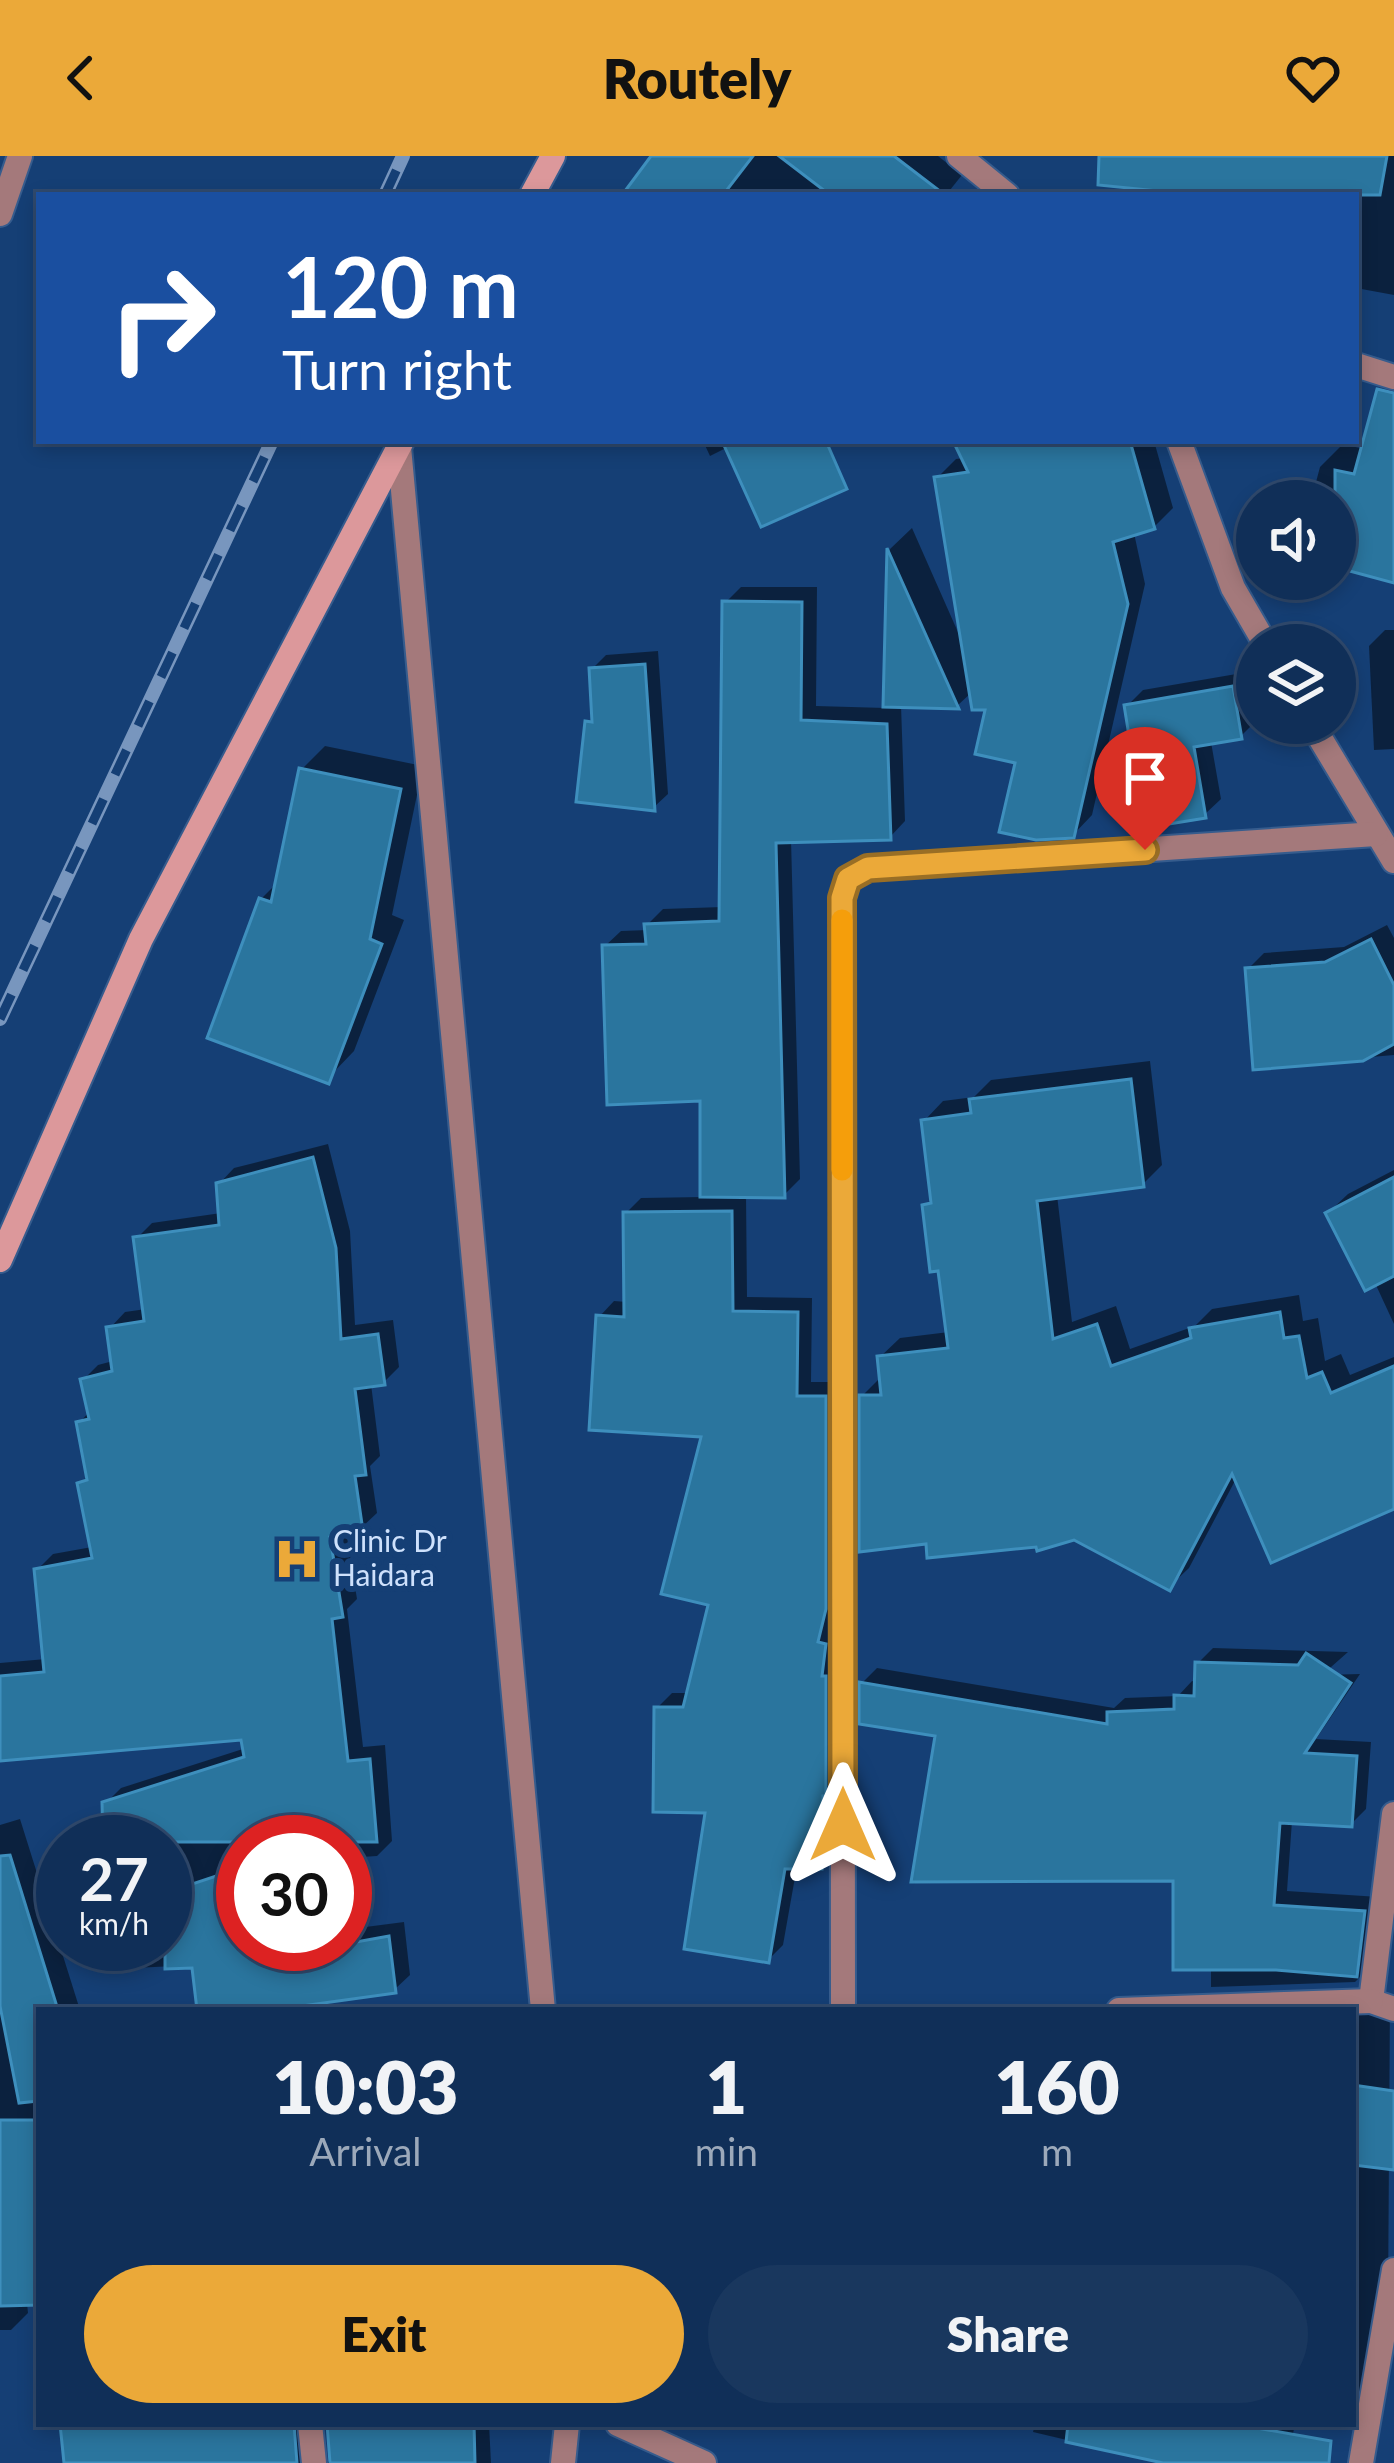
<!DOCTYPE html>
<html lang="en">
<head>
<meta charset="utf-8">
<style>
	body { margin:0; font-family:Lato,sans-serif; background:#19375e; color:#f1f3f6; height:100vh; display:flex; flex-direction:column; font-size:45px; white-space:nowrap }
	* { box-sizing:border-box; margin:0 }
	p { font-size:39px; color:#9ca9ba }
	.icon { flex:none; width:66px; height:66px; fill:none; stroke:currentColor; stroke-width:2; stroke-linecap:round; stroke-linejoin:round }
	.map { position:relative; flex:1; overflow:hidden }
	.details { position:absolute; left:36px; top:1851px; width:1320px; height:420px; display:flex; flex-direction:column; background:#102f58; border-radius:0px; box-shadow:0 6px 18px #0003,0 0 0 3px #304a6e }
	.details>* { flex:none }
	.top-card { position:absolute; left:36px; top:36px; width:1323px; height:252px; border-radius:0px; box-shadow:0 6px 18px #0003,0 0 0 3px #304a6e; background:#1a4fa0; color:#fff; overflow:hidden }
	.tools { position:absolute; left:1236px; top:324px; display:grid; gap:24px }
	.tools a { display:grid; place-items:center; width:120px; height:120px; border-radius:50%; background:#102f58; box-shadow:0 6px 18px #0003,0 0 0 3px #304a6e; font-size:60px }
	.speed { position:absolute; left:36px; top:1659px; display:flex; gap:24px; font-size:60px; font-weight:700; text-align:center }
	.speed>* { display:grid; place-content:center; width:156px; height:156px; border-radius:50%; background:#102f58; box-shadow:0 6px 18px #0003,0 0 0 3px #304a6e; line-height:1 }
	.speed small { font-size:30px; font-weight:400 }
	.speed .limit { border:18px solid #d22; background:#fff; color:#111 }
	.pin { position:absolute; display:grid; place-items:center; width:102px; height:102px; color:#fff; margin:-123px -51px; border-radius:50% 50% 50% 0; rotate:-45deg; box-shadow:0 0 12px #0007 }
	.pin .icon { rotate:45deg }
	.me { position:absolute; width:132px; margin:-66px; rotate:0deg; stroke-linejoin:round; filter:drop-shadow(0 0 9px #0008) }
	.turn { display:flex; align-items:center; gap:42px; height:252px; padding:0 48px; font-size:54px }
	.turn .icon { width:156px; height:156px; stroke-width:2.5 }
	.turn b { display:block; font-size:84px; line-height:102px }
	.eta { display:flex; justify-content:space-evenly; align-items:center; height:204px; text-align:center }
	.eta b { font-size:72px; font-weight:800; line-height:84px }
	.action { display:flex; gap:24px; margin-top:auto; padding:24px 48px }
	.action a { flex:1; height:138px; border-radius:72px; background:#eba939; color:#111; font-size:48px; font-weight:800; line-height:138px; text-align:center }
	.action a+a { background:#19375e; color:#f1f3f6 }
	header { display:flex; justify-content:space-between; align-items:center; height:156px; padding:0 48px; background:#eba939; color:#111; font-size:54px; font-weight:800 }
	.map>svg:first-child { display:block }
	.shadow { fill:#0007; fill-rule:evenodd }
	.building { fill:#2a759e; stroke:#3e8fbd; stroke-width:3 }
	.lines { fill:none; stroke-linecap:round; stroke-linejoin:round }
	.street-casing { stroke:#365c8d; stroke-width:28 }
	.secondary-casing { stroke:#365c8d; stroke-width:28 }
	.street { stroke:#a4797b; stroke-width:24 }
	.secondary { stroke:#dc989b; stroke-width:24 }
	.rail-casing { stroke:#7896be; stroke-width:14 }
	.rail { stroke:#153f75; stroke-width:9; stroke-dasharray:27; stroke-linecap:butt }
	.route-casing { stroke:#996e25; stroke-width:30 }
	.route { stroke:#eba939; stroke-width:21 }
	.slow { stroke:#f59e0b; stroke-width:21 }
	.labels { text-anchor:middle; stroke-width:12; stroke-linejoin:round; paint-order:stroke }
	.poi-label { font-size:30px; fill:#cee1fc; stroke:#153f75; text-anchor:start }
</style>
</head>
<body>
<header><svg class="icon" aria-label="back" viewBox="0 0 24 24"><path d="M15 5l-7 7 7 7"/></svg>Routely<svg class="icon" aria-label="heart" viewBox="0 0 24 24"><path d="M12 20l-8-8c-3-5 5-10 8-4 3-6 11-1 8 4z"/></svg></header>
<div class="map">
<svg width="1394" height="2307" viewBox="0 0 1394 2307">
	<rect width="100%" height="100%" fill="#153f75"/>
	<g class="shadow">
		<path d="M655,0H938L962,19L946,39H630Z"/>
		<path d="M1153,0H1394V139L1356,132V39H1229Z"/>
		<path d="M1394,264V424L1335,408V345H1311L1320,311L1343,288L1364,293Z"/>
		<path d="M703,285H815L728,291L710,300Z"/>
		<path d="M957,285H1154L1173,352L1154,371L1134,377L1145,428L1092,659L1073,679L1018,605L989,551L972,536L957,550L901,549L905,665L890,681L791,683L800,1023L784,1039L746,1038L747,1141L812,1142L811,1226H840L835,1695L820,1710H797L783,1789L768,1804L709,1654L657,1552L672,1537H690L712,1447L705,1278L599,1161L614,1145L627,1146L626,1057L641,1042L703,1041V942L605,790L621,775L648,774L647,769L663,753L722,751L725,447L741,431H817L816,550L886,552L890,393L912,372L961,483L937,322L956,303L965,302Z"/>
		<path d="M1385,474H1394V593L1374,594L1369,490Z"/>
		<path d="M658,495L668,638L654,651L588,567L595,560L592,513L606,499Z"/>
		<path d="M1248,516L1256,565L1240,581L1211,586L1221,643L1204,659L1127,550L1143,534Z"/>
		<path d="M325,590L423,610L392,759L404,764L354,895L330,920L261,743L278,726L301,614Z"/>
		<path d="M1387,769L1394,782V899L1256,911L1248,813L1264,797L1344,791Z"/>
		<path d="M1150,905L1162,1009L1143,1028L1057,1039L1072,1166L1116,1150L1130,1193L1195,1170L1212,1153L1299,1139L1303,1165L1318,1162L1325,1205L1341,1198L1350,1219L1394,1201V1330L1237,1321L1189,1412L1169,1431L1074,1380L1038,1388L928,1385L862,1240L882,1220L880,1201L900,1182L949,1176L941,1112L925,1050L933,1042L924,965L943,945L974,941L991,924Z"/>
		<path d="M328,988L350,1075L355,1169L393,1164L399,1211L384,1226L371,1228L380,1300L370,1310L377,1357L361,1372L346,1375L357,1443L347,1453L363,1591L385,1589L392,1685L377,1700L346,1702L350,1773L404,1766L410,1819L394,1834L288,1849L283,1854H200L195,1809L114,1813L109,1788H165V1686H106L105,1648L121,1632L246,1592L244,1581L0,1602V1507L46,1503L37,1414L53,1398L92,1391L80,1328L89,1318L79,1267L90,1255L83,1224L98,1209L113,1205L110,1172L125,1156L146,1153L137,1082L152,1067L221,1057L219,1028L234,1012ZM243,1686H345V1788H243Z"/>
		<path d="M1394,1014V1168L1375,1127L1328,1057L1348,1038Z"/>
		<path d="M1213,1492L1348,1496L1322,1519L1360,1518L1316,1583L1371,1586L1366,1653L1351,1668L1292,1665L1287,1735L1379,1741L1370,1811L1355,1826L1211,1831V1811L1177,1722L862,1527L877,1512L1114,1552L1125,1542L1178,1540L1192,1525L1198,1526V1507Z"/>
		<path d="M20,1663L80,1854H39V2146L27,2147L28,2157L11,2174H0V1669Z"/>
		<path d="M1390,1841L1388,2152L1376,2220L1353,2243V1854Z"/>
		<path d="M63,2268H311L315,2300L332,2307H67Z"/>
		<path d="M328,2268H489L491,2307H333Z"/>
		<path d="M1035,2268H1295L1287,2307H1164L1033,2276Z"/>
	</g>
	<g class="building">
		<path d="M651,0H753L723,39H622Z"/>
		<path d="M779,0H894L945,39H830Z"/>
		<path d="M1099,0H1387L1380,39H1198L1098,29Z"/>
		<path d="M1377,233L1394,237V427L1335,411V314L1354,318Z"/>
		<path d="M722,285H826L847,333L761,371Z"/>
		<path d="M953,285H1130L1155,373L1113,386L1128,448L1074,682L1036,684L999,676L1015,607L975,598L985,554H972L934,321L968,316Z"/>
		<path d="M887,392L959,553L883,551Z"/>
		<path d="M722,445L802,446L801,564L887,568L891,684L776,687L785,1042L700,1041V945L607,949L602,789L646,788L644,768L719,765Z"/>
		<path d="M645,508L655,655L576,646L585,565L592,566L589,512Z"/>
		<path d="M1233,530L1242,583L1194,591L1206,662L1144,672L1124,549Z"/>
		<path d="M299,612L401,633L370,783L382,788L329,928L207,882L259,742L271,746Z"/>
		<path d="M1371,783L1394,829V888L1363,905L1253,914L1245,812L1325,806Z"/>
		<path d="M1131,923L1144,1031L1037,1045L1053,1183L1097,1168L1111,1210L1191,1182L1189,1172L1280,1156L1284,1182L1299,1180L1307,1222L1322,1216L1331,1237L1394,1210V1353L1271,1407L1232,1318L1170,1435L1074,1384L1037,1395L1036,1391L927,1402L926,1388L859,1396V1239H881L877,1200L948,1192L938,1115L930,1116L922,1049L931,1047L921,964L971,957L969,943Z"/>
		<path d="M313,1001L336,1092L341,1183L378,1178L385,1229L355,1233L366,1319L355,1320L363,1375L330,1381L343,1461L332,1463L348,1605L370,1603L377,1686H103L102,1646L244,1601L241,1584L0,1605V1520L44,1516L34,1413L92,1402L77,1327L87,1324L76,1266L89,1263L80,1223L112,1215L106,1171L144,1165L133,1081L219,1069L216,1027Z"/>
		<path d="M1394,1021V1120L1365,1135L1325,1057Z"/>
		<path d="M732,1055L733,1155L798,1156L797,1240H826V1453L818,1486L826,1488L822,1520H826V1640H823L822,1713H785L769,1807L684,1793L705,1657L653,1656L654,1551H683L708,1449L661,1438L701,1281L589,1274L596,1159L624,1161L623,1056Z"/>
		<path d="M1306,1497L1351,1527L1305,1597L1357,1600L1352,1671L1280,1667L1274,1749L1365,1755L1357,1821L1276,1814H1173V1725L911,1726L935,1580L859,1568V1526L1107,1568V1556L1174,1553V1539L1194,1540L1195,1506L1298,1509Z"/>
		<path d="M10,1699L58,1854H39V1945L19,1947L0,1850V1700Z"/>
		<path d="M243,1711V1788H263L264,1793L345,1788L389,1780L396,1837L273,1854H197L192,1812L165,1813V1737Z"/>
		<path d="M1353,1929L1394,1935V2014L1353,2009Z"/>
		<path d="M0,1964H39V2149L0,2150Z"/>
		<path d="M60,2268H294L297,2307H64Z"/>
		<path d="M327,2268H474L475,2307H330Z"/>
		<path d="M1068,2268H1234L1331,2285L1329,2307H1163L1066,2286Z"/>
	</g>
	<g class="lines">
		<g class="street-casing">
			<g id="street">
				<path d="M959,0L1007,39"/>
				<path d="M0,58L20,0"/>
				<path d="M1356,209L1394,221"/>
				<path d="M1179,285L1233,432L1266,489"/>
				<path d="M399,291L543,1854"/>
				<path d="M1311,567L1394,705"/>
				<path d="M1394,1658L1371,1845L1394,1853"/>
				<path d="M843,1854L842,742L848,723L868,712L1376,678"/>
				<path d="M1119,1854L1371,1845"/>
				<path d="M310,2268L314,2307"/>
				<path d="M618,2268L704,2307"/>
				<path d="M563,2307L567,2268"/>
				<path d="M1361,2307L1394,2114"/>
			</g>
		</g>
		<g class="secondary-casing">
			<g id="secondary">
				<path d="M532,39L553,0"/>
				<path d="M0,1104L141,783L402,285"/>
			</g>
		</g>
		<use href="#street" class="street"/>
		<use href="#secondary" class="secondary"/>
		<g class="rail-casing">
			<g id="rail">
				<path d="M385,39L403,0"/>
				<path d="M0,863L272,285"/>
			</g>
		</g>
		<use href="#rail" class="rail"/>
	</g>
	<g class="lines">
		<g class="route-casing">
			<path id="route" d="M843,1669L842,742L848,723L868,712L1145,694"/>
		</g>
		<use href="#route" class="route"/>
		<path class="slow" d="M842,764V1014"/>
	</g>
	<defs>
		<g id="hospital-bare" transform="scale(3.6)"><path d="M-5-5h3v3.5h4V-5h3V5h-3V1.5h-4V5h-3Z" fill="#eba939" stroke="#153f75" stroke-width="2.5" paint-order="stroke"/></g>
	</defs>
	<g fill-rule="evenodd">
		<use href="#hospital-bare" x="297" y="1403"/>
	</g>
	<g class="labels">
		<g class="poi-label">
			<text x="333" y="1396">Clinic Dr<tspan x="333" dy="34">Haidara</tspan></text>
		</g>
	</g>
</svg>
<div class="tools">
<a><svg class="icon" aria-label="sound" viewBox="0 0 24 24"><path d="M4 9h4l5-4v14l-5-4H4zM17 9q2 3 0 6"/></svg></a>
<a><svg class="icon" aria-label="layers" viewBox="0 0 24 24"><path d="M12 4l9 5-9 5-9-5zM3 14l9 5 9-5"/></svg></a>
</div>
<div class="speed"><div>27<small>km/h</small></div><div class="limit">30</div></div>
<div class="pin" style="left:1145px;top:694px;background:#d93025"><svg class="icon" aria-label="arrive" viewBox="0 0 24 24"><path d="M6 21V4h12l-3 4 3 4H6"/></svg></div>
<svg class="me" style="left:843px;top:1669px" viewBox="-20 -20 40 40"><path d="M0-17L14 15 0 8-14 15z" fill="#eba939" stroke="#fff" stroke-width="4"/></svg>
<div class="top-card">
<div class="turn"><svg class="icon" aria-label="right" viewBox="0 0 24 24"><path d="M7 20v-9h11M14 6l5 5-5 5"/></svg><div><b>120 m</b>Turn right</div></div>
</div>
<section class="details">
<div class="eta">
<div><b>10:03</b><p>Arrival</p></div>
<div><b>1</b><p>min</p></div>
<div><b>160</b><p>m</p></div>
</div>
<div class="action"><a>Exit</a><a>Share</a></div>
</section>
</div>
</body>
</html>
